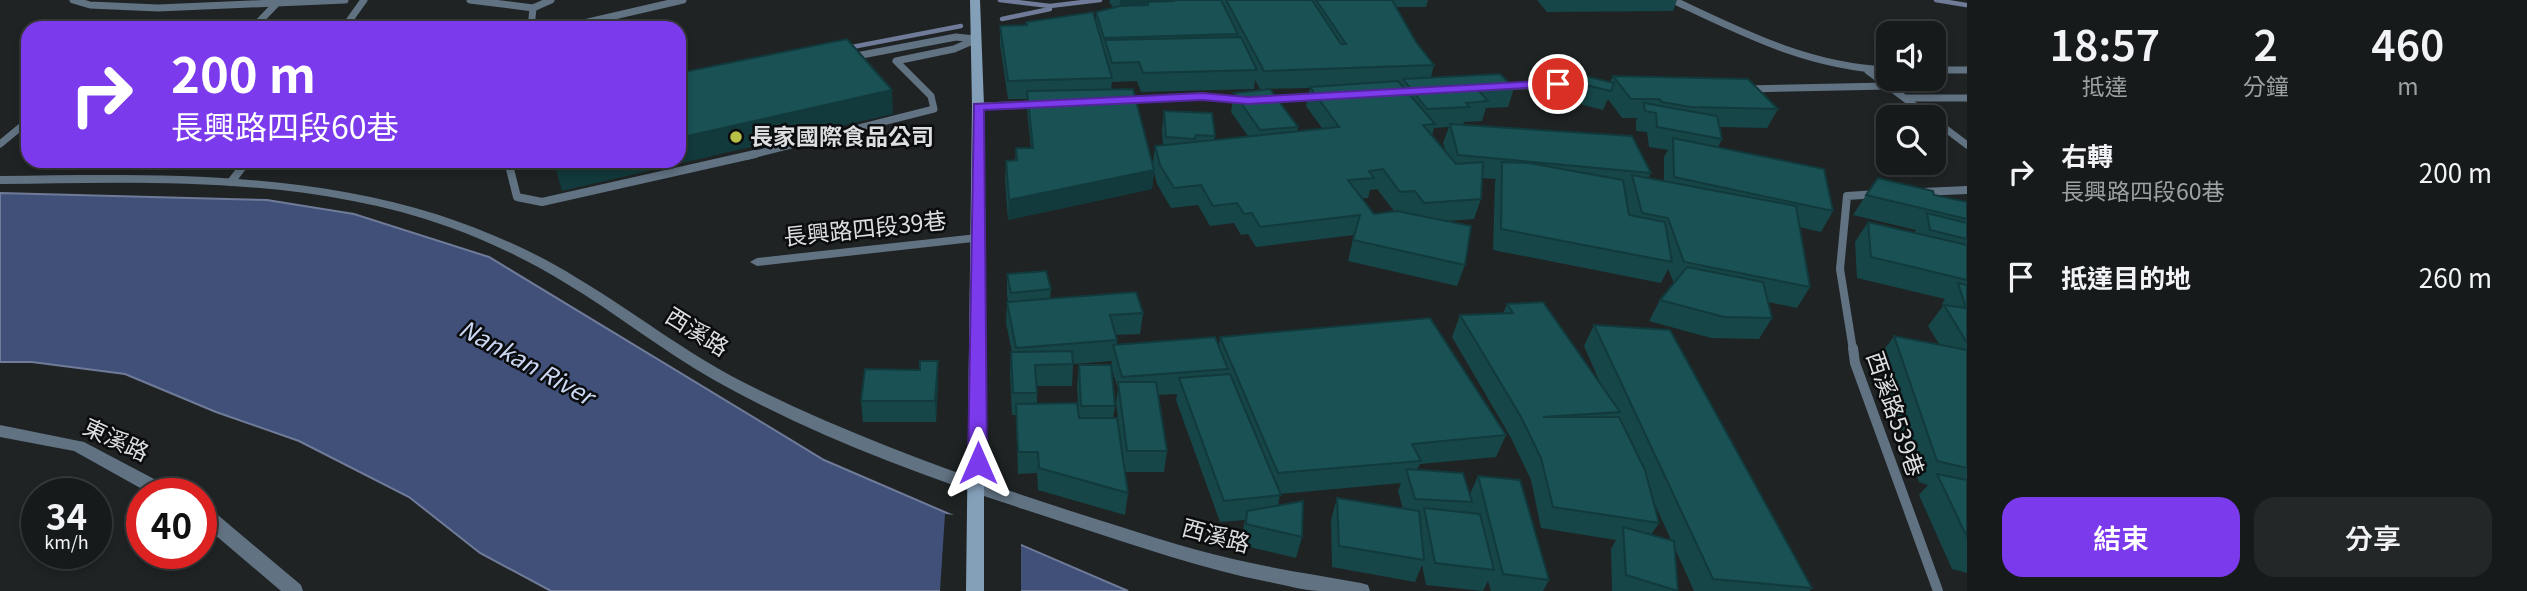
<!DOCTYPE html>
<html lang="zh-TW">
<head>
<meta charset="utf-8">
<style>
	body { margin:0; font-family:Georgia,"Noto Sans TC",serif; background:#242728; color:#f1f3f6; height:100vh; display:flex; flex-direction:column; font-size:26px; white-space:nowrap }
	* { box-sizing:border-box; margin:0 }
	p { font-size:23px; color:#9ea1a3 }
	.icon { flex:none; width:38px; height:38px; fill:none; stroke:currentColor; stroke-width:2; stroke-linecap:round; stroke-linejoin:round }
	.map { position:relative; flex:1; overflow:hidden }
	.panel { display:flex; flex-direction:column; background:#171a1b; width:560px }
	.panel>* { flex:none }
	.top-card { position:absolute; left:21px; top:21px; width:665px; height:147px; border-radius:21px; box-shadow:0 4px 10px #0003,0 0 0 2px #36383a; background:#7c3aed; color:#fff; overflow:hidden }
	.controls { position:absolute; left:1876px; top:21px; display:grid; gap:14px }
	.controls a { display:grid; place-items:center; width:70px; height:70px; border-radius:14px; background:#171a1b; box-shadow:0 4px 10px #0003,0 0 0 2px #36383a; font-size:35px }
	.speed { position:absolute; left:21px; top:478px; display:flex; gap:14px; font-size:35px; font-weight:700; text-align:center }
	.speed>* { display:grid; place-content:center; width:91px; height:91px; border-radius:50%; background:#171a1b; box-shadow:0 4px 10px #0003,0 0 0 2px #36383a; line-height:1 }
	.speed small { font-size:18px; font-weight:400 }
	.speed .limit { border:10px solid #d22; background:#fff; color:#111 }
	.pin { position:absolute; display:grid; place-items:center; width:60px; height:60px; color:#fff; margin:-30px; border:4px solid #fff; border-radius:50%; box-shadow:0 2px 7px #0007 }
	.me { position:absolute; width:77px; margin:-38px; rotate:0deg; stroke-linejoin:round; filter:drop-shadow(0 0 5px #0008) }
	.turn { display:flex; align-items:center; gap:24px; height:147px; padding:0 35px; font-size:32px }
	.turn .icon { width:91px; height:91px; stroke-width:2.5 }
	.turn b { display:block; font-size:49px; line-height:60px }
	.eta { display:flex; justify-content:space-evenly; align-items:center; height:119px; text-align:center }
	.eta b { font-size:42px; font-weight:600; line-height:49px }
	.button { display:flex; gap:14px; margin-top:auto; padding:14px 35px }
	.button a { flex:1; height:80px; border-radius:21px; background:#7c3aed; color:#fff; font-size:28px; font-weight:600; line-height:80px; text-align:center }
	.button a+a { background:#242728; color:#f1f3f6 }
	ul { padding:0; list-style:none }
	li { display:flex; align-items:center; gap:21px; height:105px; padding:0 35px }
	li div { flex:1 }
	li b { display:block; font-size:26px }
	li em { font-style:normal }
	main { display:flex; flex:1; min-height:0 }
	.map>svg:first-child { display:block }
	.water { fill:#405079; stroke:#6f7b98; stroke-width:2 }
	.pier { fill:#1f2324 }
	.lines { fill:none; stroke-linecap:round; stroke-linejoin:round }
	.stream { stroke:#6f7b98; stroke-width:4.5 }
	.lane-far2 { stroke:#617282; stroke-width:7 }
	.lane-far1 { stroke:#617282; stroke-width:8 }
	.lane { stroke:#617282; stroke-width:10 }
	.street { fill:#617282; fill-rule:evenodd }
	.secondary { fill:#84a0b9; fill-rule:evenodd }
	.wall { fill:#164648; fill-rule:evenodd }
	.shaded-wall { fill:#12393b }
	.building { fill:#195154; stroke:#12393b; stroke-width:2 }
	.route { fill:#7c3aed; stroke:#51269a; stroke-width:2 }
	.poi-dot { fill:#b8c147; stroke:#0a0c0d; stroke-width:2.5 }
	.labels { text-anchor:middle; stroke-width:5; stroke-linejoin:round; paint-order:stroke }
	.poi-label { font-size:23px; font-weight:bold; fill:#dcdedf; stroke:#0a0c0d; text-anchor:start }
	.street-label { font-size:23px; fill:#dcdedf; stroke:#0a0c0d }
	.water-label { font-size:24px; font-style:italic; fill:#cbd7f3; stroke:#0a0c0d }
</style>
</head>
<body>
<main>
<div class="map">
<svg width="1967" height="591" viewBox="0 0 1967 591">
	<rect width="100%" height="100%" fill="#1f2324"/>
	<path class="water" d="M0,193L267,200L354,214L489,257L824,460L1128,591H551L480,553L409,497L299,441L216,412L125,374L32,362H0Z"/>
	<path class="pier" d="M945,514L957,515L1021,542V591H940Z"/>
	<g class="lines">
		<g class="stream">
			<path d="M1000,0L1050,6L1100,0"/>
			<path d="M1936,0L1966,5"/>
			<path d="M1002,19L1050,9"/>
			<path d="M847,48L961,26"/>
		</g>
		<g class="lane-far2">
			<path d="M73,0L90,5L158,8L345,0"/>
			<path d="M470,0L533,8L551,0"/>
			<path d="M1673,0C1743,33 1809,67 1888,70"/>
			<path d="M253,28L277,3"/>
			<path d="M344,28L364,0"/>
			<path d="M531,28L533,8"/>
			<path d="M562,28L683,0"/>
			<path d="M851,57L956,37L975,39"/>
			<path d="M1934,70H1967"/>
			<path d="M1868,71L1930,117"/>
			<path d="M1502,86L1568,85"/>
			<path d="M1747,89L1888,86"/>
			<path d="M1905,98H1967"/>
			<path d="M1268,99L1320,96"/>
			<path d="M1125,100L1202,96L1243,100"/>
			<path d="M978,106L1037,104"/>
			<path d="M1934,120L1967,145"/>
			<path d="M0,144L28,121"/>
			<path d="M748,156L934,109L931,96L896,61L954,49L977,39"/>
		</g>
		<g class="lane-far1">
			<path d="M508,161L517,197L542,202L755,154"/>
			<path d="M231,182L247,161"/>
			<path d="M1923,192L1967,190"/>
			<path d="M1853,350L1840,269L1847,196L1878,194"/>
		</g>
		<path class="lane" d="M1853,348L1855,363L1938,591"/>
		<g class="street">
			<path d="M0,176C146,174 298,170 439,215C487,231 534,251 577,278C633,311 684,352 743,382C850,436 965,477 1080,514C1131,530 1181,547 1233,559C1275,569 1318,575 1361,583L1368,585L1370,591C1353,591 1336,591 1319,591C1302,590 1285,585 1269,582C1202,569 1137,546 1072,525C951,486 826,443 714,380C663,351 617,314 567,284C530,261 490,242 449,227C306,176 149,182 0,184Z"/>
			<path d="M977,234L982,235L984,238L982,241L757,266L750,262L757,258Z"/>
			<path d="M0,425L84,442L173,489L175,494H151L74,451L0,437Z"/>
			<path d="M201,507L219,516L301,585L303,591H281L201,523Z"/>
		</g>
		<path class="secondary" d="M970,0H980L984,106V591H966L972,106Z"/>
	</g>
	<g class="wall">
		<path d="M1110,0H1428L1426,7H1396L1416,42L1434,65L1431,77L1514,88L1508,107L1486,108L1482,121L1464,122L1463,125L1651,173L1648,178L1664,181V157L1668,150L1649,147L1647,132L1636,131V122L1637,118H1622L1608,99L1603,110L1553,97L1563,71L1610,82L1613,76L1778,109L1767,128L1720,127L1722,139L1718,147L1833,211L1821,232L1799,227L1810,287L1797,308L1768,302L1772,318L1759,339L1711,338L1649,321L1660,300L1674,283L1668,269L1661,283L1493,250L1495,182L1496,179L1482,178L1481,199L1474,219L1446,221L1465,265L1457,286L1348,261L1354,235L1256,247L1248,234L1241,235L1234,223L1210,226L1198,205L1171,208L1157,184L1154,172L1152,189L1008,220L1005,181L1006,161H1015L1016,148H1031L1027,110V99H1008L1000,44V26L1026,25V22L1096,20V12L1114,8L1109,2ZM1255,80L1260,89L1310,88L1306,106L1322,128L1297,131L1298,127L1234,93L1231,112L1248,136L1214,140L1215,136L1164,111L1162,130L1163,145L1155,146L1153,163L1111,90L1112,82L1137,81L1141,92L1254,89ZM1449,127L1443,143L1446,152L1432,135L1434,128ZM1377,189L1394,211L1374,214L1362,198H1368L1370,190Z"/>
		<path d="M1537,0H1677L1673,11L1547,12Z"/>
		<path d="M1866,195H1934L1967,202V573L1952,569L1919,495L1928,485L1919,482L1879,357L1894,336L1939,344L1928,326L1943,306L1942,304L1945,299L1857,278L1855,242L1868,222L1914,233L1916,230L1853,215Z"/>
		<path d="M1007,274L1051,289L1050,299L1143,313L1140,334L1116,335L1117,340V344L1219,346L1220,337L1506,435L1496,457L1420,464L1417,470L1470,494L1478,476L1549,580L1543,591H1491L1488,581L1483,591L1426,585L1422,565L1415,582L1332,567L1331,520L1337,498L1403,509L1398,491L1401,483L1280,494L1278,506L1302,537L1296,558L1241,545L1242,533L1245,520L1220,522L1176,400L1177,394L1158,395L1167,451L1164,472H1125L1128,493L1125,515L1038,490L1037,473L1018,474L1016,415H1012L1010,373L1011,352H1012L1006,323L1007,302H1008L1007,295ZM1112,361L1111,366L1118,389L1116,403L1125,471L1113,418L1115,406L1079,365L1077,386L1079,418L1037,403V386H1072L1073,364Z"/>
		<path d="M1507,304L1601,385L1584,346L1594,325L1812,588L1809,591H1694L1675,549L1678,591H1612L1611,549L1616,540L1541,528L1531,480L1511,438L1452,337L1460,315L1503,314ZM1652,498L1671,540L1651,535L1659,523Z"/>
		<path d="M938,383L936,422H863L861,401Z"/>
	</g>
	<g class="shaded-wall">
		<path d="M1120,0H1171L1170,7L1148,2L1147,10L1119,14Z"/>
		<path d="M892,90L893,114L562,191L555,166L576,161H679V138Z"/>
		<path d="M1154,170L1152,189L1008,220L1009,200Z"/>
		<path d="M938,361V383L936,422L935,401Z"/>
	</g>
	<g class="building">
		<path d="M1172,0H1221L1238,34L1104,38L1096,12L1120,6L1148,5V2L1173,1Z"/>
		<path d="M1226,0H1312L1341,44H1346L1316,0H1392L1416,42L1434,65L1264,71Z"/>
		<path d="M1093,12L1112,78L1008,81L1000,26L1027,25L1026,22Z"/>
		<path d="M1241,37L1257,70L1143,73L1139,62L1112,63L1105,40Z"/>
		<path d="M847,39L892,90L679,138V73Z"/>
		<path d="M1563,71L1614,83L1611,91L1560,79Z"/>
		<path d="M1500,74L1514,88L1478,90L1488,101L1466,103L1469,107L1427,109L1403,79Z"/>
		<path d="M1613,76L1748,79L1778,109L1690,107L1662,102L1659,99H1631Z"/>
		<path d="M1398,81L1435,124L1423,125L1456,164L1483,162L1481,199L1424,203L1415,191L1400,192L1383,169L1369,171L1374,178L1348,180L1374,214L1397,211L1471,226L1465,265L1353,240L1360,215L1260,227L1252,213L1244,214L1237,203L1213,206L1201,185L1174,188L1160,165L1155,146L1339,127L1310,87Z"/>
		<path d="M1133,89L1154,170L1009,200L1006,161L1017,160L1016,148H1033L1027,91Z"/>
		<path d="M1270,89L1298,127L1260,130L1234,93Z"/>
		<path d="M1644,103L1717,116L1722,139L1657,127L1656,113L1645,111Z"/>
		<path d="M1164,111L1212,113L1215,136L1196,135L1195,139L1166,137Z"/>
		<path d="M1450,124L1632,136L1651,173L1458,155Z"/>
		<path d="M1673,138L1824,169L1833,211L1674,177Z"/>
		<path d="M553,161H576L555,166Z"/>
		<path d="M1502,162L1529,163L1623,180L1629,215L1665,222L1672,262L1501,229Z"/>
		<path d="M1632,175L1796,206L1810,287L1684,262L1668,218L1642,213Z"/>
		<path d="M1878,178L1933,191L1934,195L1967,202V219L1866,195Z"/>
		<path d="M1927,213L1967,223V239L1930,230Z"/>
		<path d="M1868,222L1967,245V280L1871,257Z"/>
		<path d="M1687,267L1763,282L1772,318L1724,317L1660,300Z"/>
		<path d="M1046,271L1051,289L1011,293L1007,274Z"/>
		<path d="M1958,283L1967,285V343L1944,305L1966,308Z"/>
		<path d="M1136,292L1143,313L1110,315L1117,340L1016,348L1007,302Z"/>
		<path d="M1543,302L1620,412L1543,417H1619L1645,470L1659,523L1553,507L1541,458L1521,417L1460,315L1513,313L1507,304Z"/>
		<path d="M1430,318L1506,435L1412,444L1421,461L1278,473L1220,337Z"/>
		<path d="M1594,325L1670,330L1812,588L1713,579Z"/>
		<path d="M1894,336L1967,350V468L1937,461Z"/>
		<path d="M1215,337L1228,369L1122,377L1113,345Z"/>
		<path d="M1072,351L1073,364L1035,365L1037,393H1013L1011,352Z"/>
		<path d="M920,361H938L935,401H861L865,369L920,370Z"/>
		<path d="M1079,365H1111L1115,406H1081Z"/>
		<path d="M1230,374L1281,495L1224,501L1179,378Z"/>
		<path d="M1118,382H1156L1167,451H1127Z"/>
		<path d="M1077,403L1079,418H1117L1128,493L1039,468L1038,452H1018L1016,404Z"/>
		<path d="M1406,469L1463,473L1472,502L1415,499Z"/>
		<path d="M1937,474L1967,480V537Z"/>
		<path d="M1478,476L1520,480L1549,580L1503,574Z"/>
		<path d="M1337,498L1419,511L1424,560L1339,546Z"/>
		<path d="M1303,501L1302,537L1246,524L1247,511Z"/>
		<path d="M1424,508L1480,514L1494,570L1435,563Z"/>
		<path d="M1623,527L1674,541L1678,591L1626,575Z"/>
	</g>
	<path class="route" d="M1558,80L1564,84L1562,86L1248,104L1202,100L984,110L987,463L984,468H971L968,463L974,104L1202,93L1248,97Z"/>
	<circle class="poi-dot" cx="736" cy="137" r="7"/>
	<g class="labels">
		<g class="poi-label">
			<text x="750" y="145">長家國際食品公司</text>
		</g>
		<g class="street-label">
			<text transform="translate(865 229) rotate(-6)" y="8">長興路四段39巷</text>
			<text transform="translate(697 332) rotate(32)" y="8">西溪路</text>
			<text transform="translate(1895 414) rotate(71)" y="8">西溪路539巷</text>
			<text transform="translate(116 440) rotate(25)" y="8">東溪路</text>
			<text transform="translate(1216 536) rotate(15)" y="8">西溪路</text>
		</g>
		<g class="water-label">
			<text transform="translate(526 363) rotate(29)" y="8">Nankan River</text>
		</g>
	</g>
</svg>
<div class="controls">
<a><svg class="icon" aria-label="sound" viewBox="0 0 24 24"><path d="M4 9h4l5-4v14l-5-4H4zM17 9q2 3 0 6"/></svg></a>
<a><svg class="icon" aria-label="search" viewBox="0 0 24 24"><circle cx="10" cy="10" r="6"/><path d="M15 15l6 6"/></svg></a>
</div>
<div class="speed"><div>34<small>km/h</small></div><div class="limit">40</div></div>
<div class="pin" style="left:1558px;top:84px;background:#d93025"><svg class="icon" aria-label="arrive" viewBox="0 0 24 24"><path d="M6 21V4h12l-3 4 3 4H6"/></svg></div>
<svg class="me" style="left:978px;top:463px" viewBox="-20 -20 40 40"><path d="M0-17L14 15 0 8-14 15z" fill="#7c3aed" stroke="#fff" stroke-width="4"/></svg>
<div class="top-card">
<div class="turn"><svg class="icon" aria-label="right" viewBox="0 0 24 24"><path d="M7 20v-9h11M14 6l5 5-5 5"/></svg><div><b>200 m</b>長興路四段60巷</div></div>
</div>
</div>
<section class="panel">
<div class="eta">
<div><b>18:57</b><p>抵達</p></div>
<div><b>2</b><p>分鐘</p></div>
<div><b>460</b><p>m</p></div>
</div>
<ul>
<li><svg class="icon" aria-label="right" viewBox="0 0 24 24"><path d="M7 20v-9h11M14 6l5 5-5 5"/></svg><div><b>右轉</b><p>長興路四段60巷</p></div><em>200 m</em></li>
<li><svg class="icon" aria-label="arrive" viewBox="0 0 24 24"><path d="M6 21V4h12l-3 4 3 4H6"/></svg><div><b>抵達目的地</b></div><em>260 m</em></li>
</ul>
<div class="button"><a>結束</a><a>分享</a></div>
</section>
</main>
</body>
</html>
